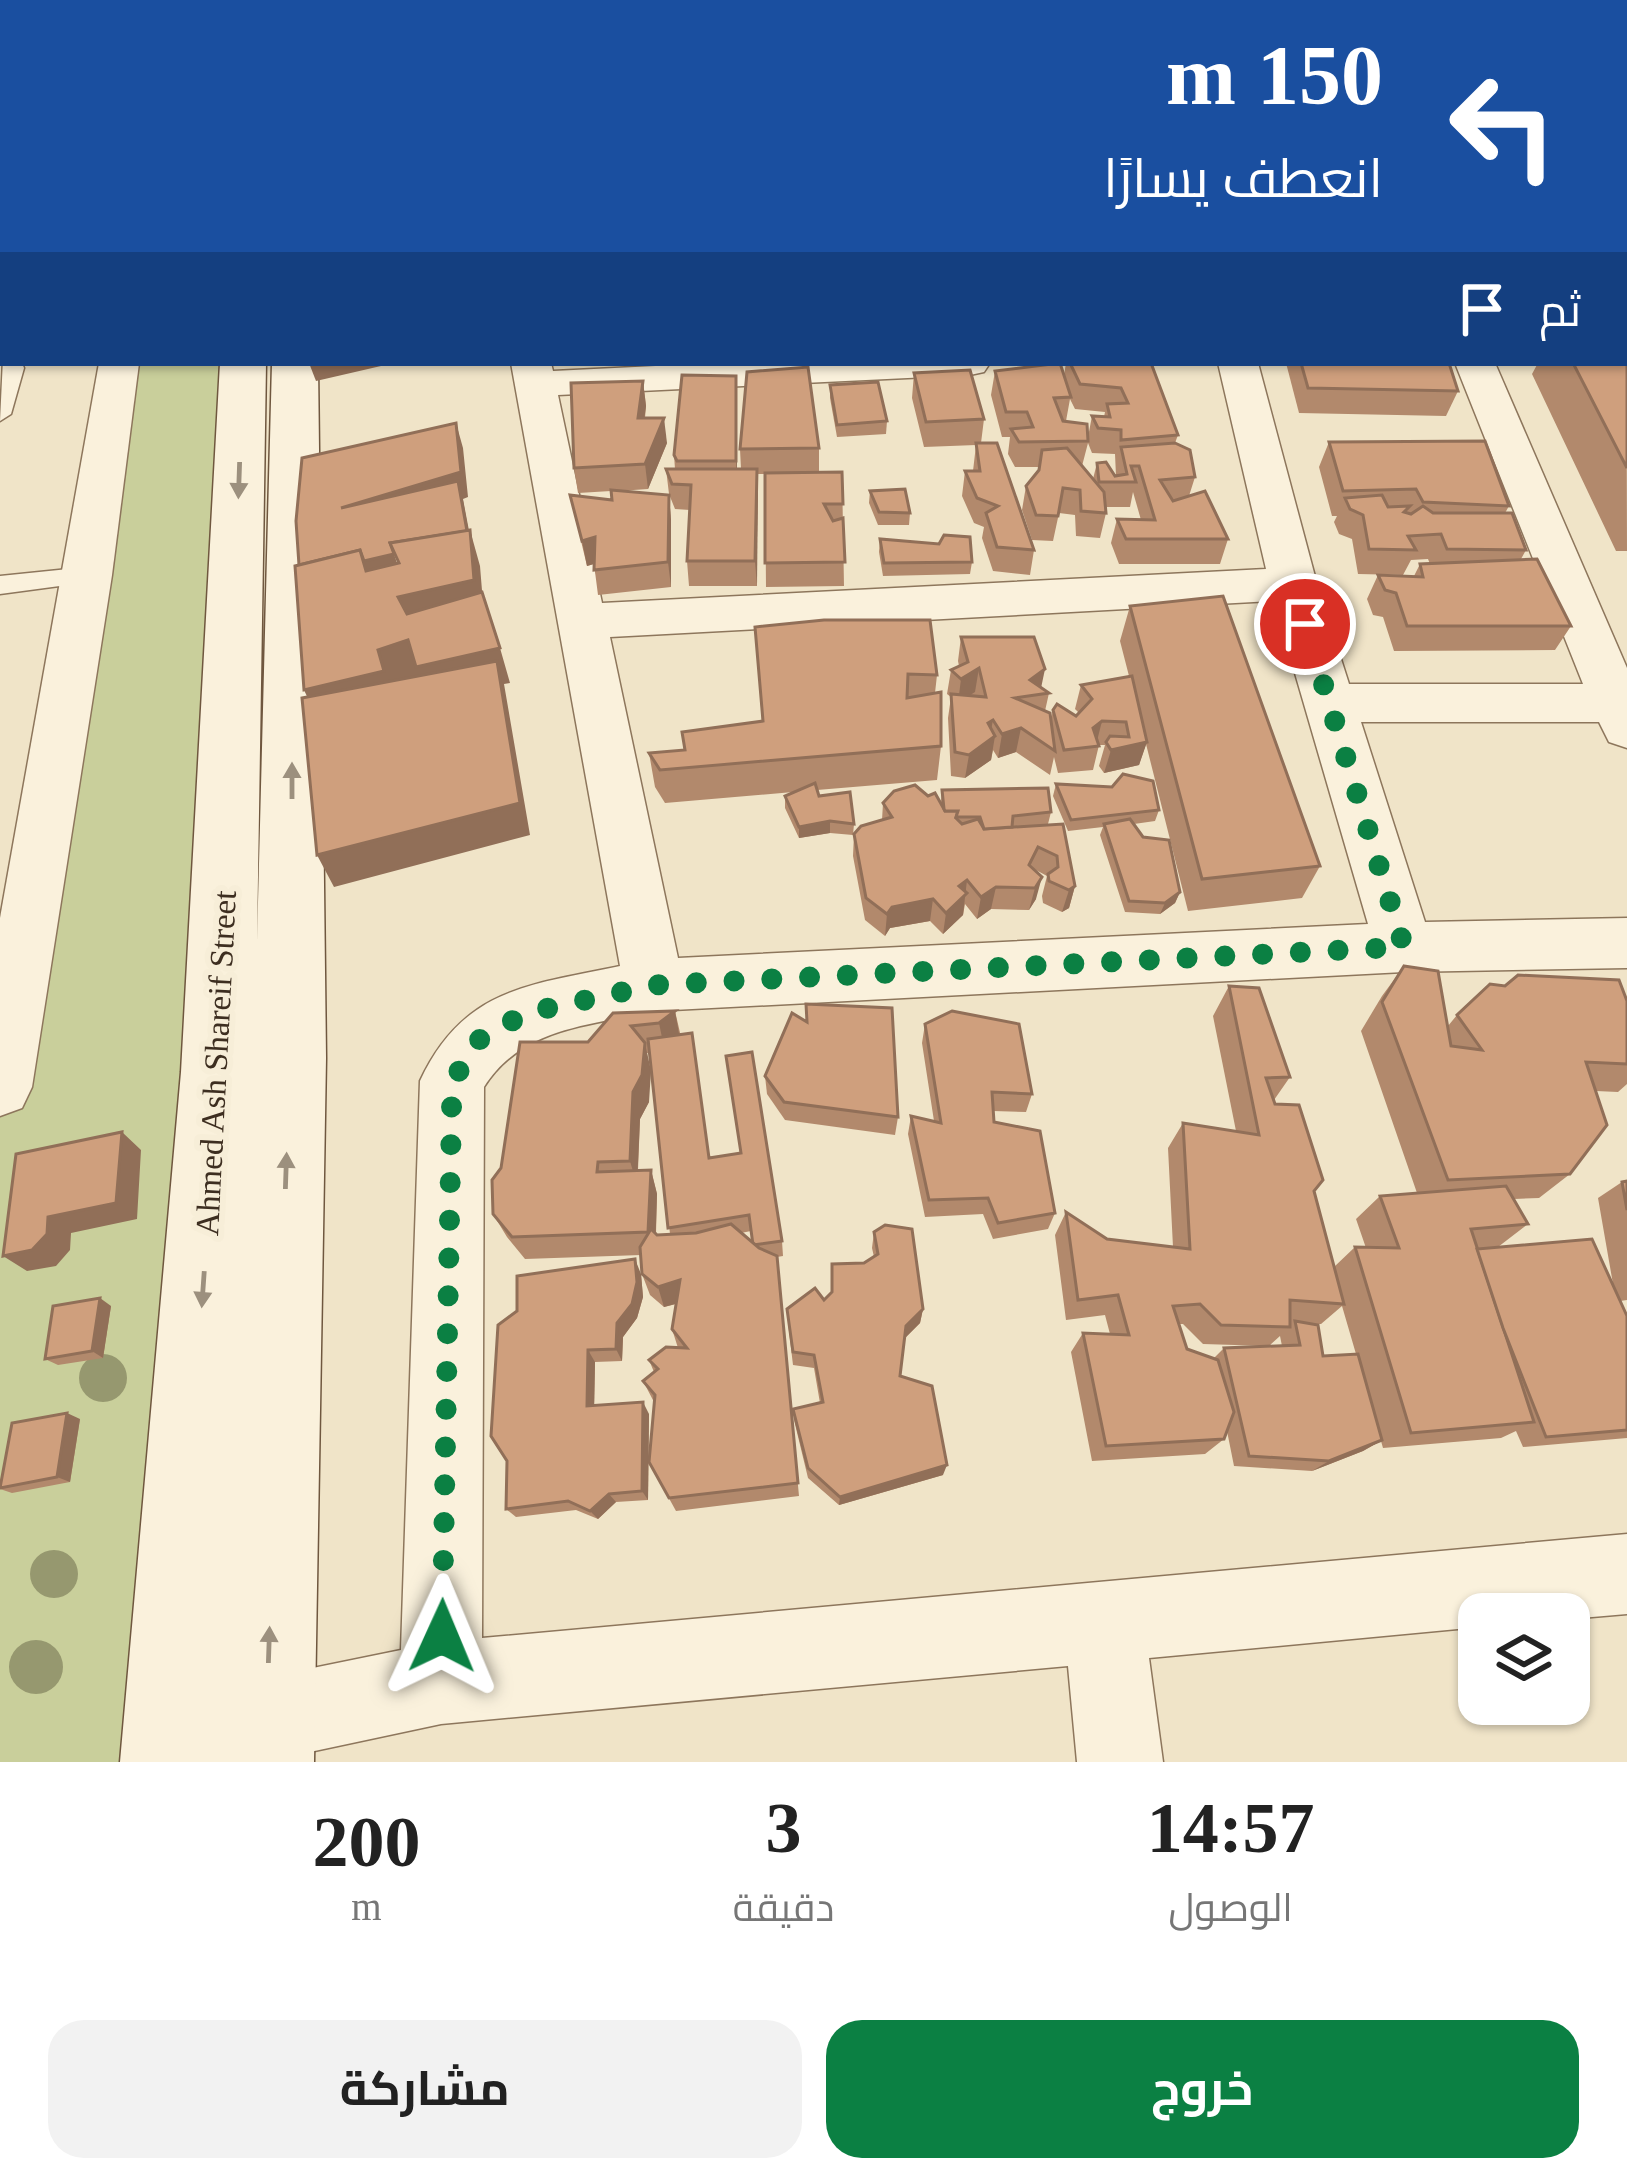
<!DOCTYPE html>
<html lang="ar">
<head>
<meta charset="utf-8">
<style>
	body { margin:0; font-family:"Times New Roman",Cairo,serif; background:#f2f2f2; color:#222; direction:rtl; height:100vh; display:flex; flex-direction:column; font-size:45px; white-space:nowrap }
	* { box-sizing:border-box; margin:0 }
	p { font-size:39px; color:#767676 }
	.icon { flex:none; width:66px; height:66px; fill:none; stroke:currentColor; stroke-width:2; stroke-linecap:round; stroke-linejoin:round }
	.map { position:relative; height:1762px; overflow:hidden; direction:ltr }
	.side { display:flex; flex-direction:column; background:#fff; flex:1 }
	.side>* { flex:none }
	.top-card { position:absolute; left:0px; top:0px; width:1629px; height:366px; box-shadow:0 3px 9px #0004; direction:rtl; background:#1a4fa0; color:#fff; overflow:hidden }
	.buttons { position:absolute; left:1458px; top:1593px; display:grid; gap:24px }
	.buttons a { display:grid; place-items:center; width:132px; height:132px; border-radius:24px; background:#fff; box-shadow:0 3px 9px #0004; font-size:60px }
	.pin { position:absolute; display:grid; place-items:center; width:102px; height:102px; color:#fff; margin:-51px; border:6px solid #fff; border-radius:50%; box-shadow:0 3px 12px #0007 }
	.me { position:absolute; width:132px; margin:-66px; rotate:1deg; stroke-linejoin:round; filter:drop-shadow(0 0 9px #0008) }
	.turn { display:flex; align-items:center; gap:42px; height:252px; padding:0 48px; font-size:54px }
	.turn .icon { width:156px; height:156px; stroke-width:2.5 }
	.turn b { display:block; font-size:84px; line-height:102px }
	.then { display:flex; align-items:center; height:114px; padding:0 48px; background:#0003; gap:24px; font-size:45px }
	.eta { display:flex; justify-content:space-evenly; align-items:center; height:204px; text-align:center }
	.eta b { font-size:72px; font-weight:700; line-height:84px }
	.primary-button { display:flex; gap:24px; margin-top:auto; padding:24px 48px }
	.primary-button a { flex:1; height:138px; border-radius:36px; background:#0b8043; color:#fff; font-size:48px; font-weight:700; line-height:138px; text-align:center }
	.primary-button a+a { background:#f2f2f2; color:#222 }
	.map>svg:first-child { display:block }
	.green { fill:#c9cf9b }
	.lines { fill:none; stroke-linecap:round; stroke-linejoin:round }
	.lane-casing { stroke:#8d765c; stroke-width:3 }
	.street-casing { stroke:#8d765c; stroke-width:3 }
	.secondary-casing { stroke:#6f573f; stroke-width:3 }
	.lane { fill:#faf1dc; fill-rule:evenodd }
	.street { fill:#faf1dc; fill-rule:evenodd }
	.secondary { fill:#faf1dc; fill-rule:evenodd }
	.tree { fill:#96986f }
	.wall { fill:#b2896c; fill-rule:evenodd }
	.shaded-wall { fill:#916f58 }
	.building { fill:#cf9f7d; stroke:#916f58; stroke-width:3 }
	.oneway { fill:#9c907e }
	.route { stroke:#0b8043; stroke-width:21; stroke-dasharray:0 37.8 }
	.labels { text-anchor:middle; stroke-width:12; stroke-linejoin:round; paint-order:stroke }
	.street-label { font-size:33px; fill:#3d2e20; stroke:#f7eed8 }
</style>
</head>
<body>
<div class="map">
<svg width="1627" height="1762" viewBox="0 0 1627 1762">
	<rect width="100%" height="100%" fill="#f0e4c8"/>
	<path class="green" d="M119,363H243L169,1762H0V1087Z"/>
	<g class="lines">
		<g class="lane-casing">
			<g id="lane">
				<path d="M3,359V363H22L24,368L11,414L0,421Z"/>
				<path d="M88,567L97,569L100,575L97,581L0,594V576Z"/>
			</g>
		</g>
		<g class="street-casing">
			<g id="street">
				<path d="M452,0H480L481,3H453Z"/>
				<path d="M1004,0H1032L1034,3H1006Z"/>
				<path d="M1393,0H1421L1422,3H1394Z"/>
				<path d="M0,58H3L0,82Z"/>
				<rect x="1626" y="92" width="1" height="20"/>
				<rect x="0" y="255" width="3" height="22"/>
				<path d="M99,363H139L112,575L32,1087L22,1108L0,1116V918Z"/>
				<path d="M511,363H551L553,371L717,363H990L984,372L970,375L558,395L602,603L1266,569L1218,363H1258L1317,584L1349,684H1583L1455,363H1495L1627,668V748L1609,742L1599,722H1361L1425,922L1627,918V968L1404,972L654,1011C589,1026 522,1027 484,1087L482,1638L1627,1534V1614L1569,1619V1614H1479V1627L1149,1658L1163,1762H1077L1068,1666L441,1724L263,1762H227L209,1755L197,1725L209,1695L239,1683L401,1650L420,1081C463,988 530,985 620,966ZM1274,601L1368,924L678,958L610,637Z"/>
			</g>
		</g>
		<g class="secondary-casing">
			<g id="secondary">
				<rect x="273" y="0" width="34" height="3"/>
				<path d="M220,363H266L257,941L272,363H318L326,1058L314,1762H120L181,1072Z"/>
			</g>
		</g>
		<use href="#lane" class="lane"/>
		<use href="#street" class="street"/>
		<use href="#secondary" class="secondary"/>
	</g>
	<g class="tree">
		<circle cx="103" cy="1378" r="24"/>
		<circle cx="54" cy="1574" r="24"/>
		<circle cx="36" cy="1667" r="27"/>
	</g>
	<g class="wall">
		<path d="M730,0H799L798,3H730Z"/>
		<path d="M1441,0H1627V92L1626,3H1442Z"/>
		<rect x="0" y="113" width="3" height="117"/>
		<path d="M1626,218L1627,551H1616L1532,374L1538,363H1626Z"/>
		<path d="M1066,363H1151L1178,435L1175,443L1195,477L1189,496L1228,539L1220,564H1119L1111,543L1117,519L1141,520L1133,492L1130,507H1106V513L1100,538L1076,536L1075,515L1059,513L1053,541L1032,540L1022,510L1026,486L1038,472L1039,467H1015L1008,454L1010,437H1002L991,395L995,371L1064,375ZM1070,399L1075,409L1105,412L1104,417L1092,416L1088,437L1066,421ZM1088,443L1092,453L1115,454L1116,476L1097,463L1093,479L1082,466Z"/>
		<path d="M1286,363H1449L1458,391L1446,416L1299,413Z"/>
		<path d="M914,373L984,419L981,443L1034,550L1030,575L993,571L982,538L984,527L974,523L962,496L965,471H973L976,445L924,447L912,398Z"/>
		<path d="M736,376L737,469H741L740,449L819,448V473L842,472L844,586L766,587L765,474H757V586H689L687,561L690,510L675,509L669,494L666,469H675L674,455Z"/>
		<path d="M643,381L646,406L645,418L667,443L648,489L619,491L669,495L671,520V587L598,595L594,564L587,566L570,495L612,500L611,491L578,493L574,468Z"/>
		<path d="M830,385L887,421L886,434L837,437L830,398Z"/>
		<path d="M1329,442L1509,506L1505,513L1526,550L1521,559L1571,626L1555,650L1394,651L1383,617L1373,615L1367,599L1378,575L1414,576L1420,564H1430L1428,559L1411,560L1403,575L1358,574L1352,539L1339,534L1334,522L1337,516H1332L1319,467Z"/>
		<path d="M870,491L910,513L909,525H878L869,503Z"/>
		<path d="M880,539L972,562L970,574L883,576L879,552Z"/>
		<path d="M1130,606L1320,866L1302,898L1188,911L1146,744L1139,765L1104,773L1099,766L1105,745H1099L1093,770L1058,773L1054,757L1050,775L1016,752L998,758L993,750L991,760L965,778L951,776L948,718L951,697L947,694L951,670L959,666L958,661L961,637L1049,693L1045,711L1051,720L1053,710L1076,716L1079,713L1075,709L1081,685L1129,676L1120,641Z"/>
		<path d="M755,627L937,675L935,693L941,746L937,780L817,790L819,796L854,824L853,835L830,833L799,838L785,808V796L793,792L665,803L655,787L649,753L684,751L682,732L762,721Z"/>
		<path d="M1056,784L1159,810L1155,821L1134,824L1180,892L1175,903L1160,914L1125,912L1100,835L1103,827L1068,831L1053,796Z"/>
		<path d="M942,790L1051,812L1048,824L1020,827L1063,824L1075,886L1069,908L1062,912L1043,903L1042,896L1047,876L1034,869L1036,899L1029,910L991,909L977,919L965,904L963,915L943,934L930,921L890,928L885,936L865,920L853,856L854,834L882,820L883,803L928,796L941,803Z"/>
		<path d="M1404,966L1448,1026L1457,1015L1627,1001V1084L1618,1092L1596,1091L1570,1174L1539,1198L1514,1199L1528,1224L1498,1247L1613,1284L1598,1198L1622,1182L1627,1181V1300L1620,1301L1627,1316V1438L1523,1447L1516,1431L1501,1438L1383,1448L1381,1441L1363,1451L1312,1471L1234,1466L1227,1431L1224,1439L1205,1454L1092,1461L1071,1352L1083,1333L1110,1334L1105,1315L1066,1320L1055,1235L1066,1212L1107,1239L1173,1247L1168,1148L1183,1123L1236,1131L1213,1016L1229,986L1290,1077L1274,1100L1314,1191L1334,1267L1355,1247L1366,1248L1356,1219L1380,1196L1417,1193L1361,1031L1382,996ZM1342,1306L1356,1354L1323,1356L1311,1324H1321ZM1179,1324H1183L1203,1344L1267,1346L1224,1348L1214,1358L1187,1349ZM1280,1336L1282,1346H1269Z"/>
		<path d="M675,1011L709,1158L782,1241L783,1256L777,1257L799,1496L676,1511L649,1462L654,1402L643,1381L654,1372L649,1360L678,1348L672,1329L676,1304L664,1307L650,1295L642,1274L641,1255L525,1259L507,1237L493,1214L588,1042ZM647,1053H650L670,1234H656L657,1194L651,1170H638L640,1119L649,1102ZM751,1231L752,1243L741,1233Z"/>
		<path d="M925,1024L1032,1094L1026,1112L993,1111L994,1122L1055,1213L1048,1229L993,1239L983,1214L925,1217L908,1134L911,1116L934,1121L922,1043Z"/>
		<path d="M765,1076L898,1117L895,1135L785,1120L767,1094Z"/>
		<path d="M874,1232L923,1309L920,1323L905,1338L900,1376L943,1475L839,1505L808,1478L794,1420L793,1409L820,1403L814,1368L793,1365L788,1323L824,1300L864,1263L874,1257L872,1248Z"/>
		<path d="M641,1274L643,1297L637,1318L623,1337L622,1361L595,1362L594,1405L649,1414L648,1500L616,1502L598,1519L576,1510L516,1517L506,1509L517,1311Z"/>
		<path d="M111,1306L103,1358L58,1365L45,1359Z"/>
		<path d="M80,1419L70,1482L12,1493L0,1489Z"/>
	</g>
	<g class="shaded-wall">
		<path d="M309,363H394L316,381Z"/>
		<path d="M736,376L737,401V486L736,461Z"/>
		<path d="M643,381L646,406L641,443L638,418Z"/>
		<path d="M664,418L667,443L648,489L645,464Z"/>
		<path d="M456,423L463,448L468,497L463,499L470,536V530L480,566L484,615L410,632L398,597L474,580L394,553L341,508Z"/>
		<path d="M757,469L758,494L757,586L755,561Z"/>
		<path d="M669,495L671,520V587L668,562Z"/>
		<path d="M595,537L600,562L587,566L582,541Z"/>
		<path d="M394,554L402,578L311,602L364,561Z"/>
		<path d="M408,640L500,648L510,683L504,684L530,835L334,887L317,855L320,724L304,690L378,650Z"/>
		<path d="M979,668L975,692L958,703L961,679Z"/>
		<path d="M1045,669L1040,693L1030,680Z"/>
		<path d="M993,720L989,740L995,736L991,760L965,778L969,755L988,723Z"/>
		<path d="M1102,721L1096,745L1093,728Z"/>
		<path d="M1021,728L1016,752L998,758L1002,734Z"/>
		<path d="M1147,742L1139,765L1104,773L1111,750Z"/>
		<path d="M830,821V833L799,838V827Z"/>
		<path d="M1042,877L1036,899L1029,910L1035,888Z"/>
		<path d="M967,880L963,915L943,934L946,913L959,886Z"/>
		<path d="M1075,886L1069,908L1062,912L1069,890Z"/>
		<path d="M996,887L991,909L977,919L981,897Z"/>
		<path d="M1180,892L1175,903L1160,914L1165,903Z"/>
		<path d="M933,899L930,921L890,928L885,936L887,914L892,907Z"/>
		<path d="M675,1011L680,1039L665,1052L659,1023Z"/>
		<path d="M645,1043L651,1071L649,1102L640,1119L637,1185L630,1161L633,1092Z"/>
		<path d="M122,1132L141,1150L137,1219L71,1233L70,1250L56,1266L27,1271L3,1256L48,1217Z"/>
		<path d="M651,1170L657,1194L655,1254L648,1232Z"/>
		<path d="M635,1259L641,1274L643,1297L637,1318L623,1337L622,1361L616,1349L617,1323Z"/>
		<path d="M680,1280L686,1301L664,1307L658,1287Z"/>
		<path d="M100,1298L111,1306L103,1358L92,1351Z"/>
		<path d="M923,1309L920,1323L903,1340L906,1326Z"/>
		<path d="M588,1350L595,1362L594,1417L587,1406Z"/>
		<path d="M643,1402L649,1414L648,1500L642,1491Z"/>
		<path d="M67,1413L80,1419L70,1482L57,1477Z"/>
		<path d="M1382,1440L1363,1451L1312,1471L1329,1461Z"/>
		<path d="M947,1465L943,1475L839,1505L840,1497Z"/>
		<path d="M609,1494L616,1502L598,1519L590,1511Z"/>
	</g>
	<g class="building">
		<path d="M1483,0H1627V49L1626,3H1485Z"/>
		<rect x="0" y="113" width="3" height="42"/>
		<rect x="0" y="156" width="3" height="49"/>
		<path d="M1626,218H1627V269L1626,268Z"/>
		<path d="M1626,332H1627V468L1573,363H1626Z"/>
		<path d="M1060,363L1071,397L1054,398L1063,421L1087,424L1088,441L1019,442L1011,429L1033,427L1027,412H1006L995,371Z"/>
		<path d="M1070,363H1151L1178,435L1121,440V430L1098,428L1092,416L1110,417L1107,404L1128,403L1121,388L1080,384Z"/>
		<path d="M1301,363H1449L1458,391L1308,388Z"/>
		<path d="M808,367L819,448L740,449L747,372Z"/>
		<path d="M970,370L984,419L926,422L914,373Z"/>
		<path d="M682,375L736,376V461H677L674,455Z"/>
		<path d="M643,381L638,418H664L645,464L574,468L571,383Z"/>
		<path d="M878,382L887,421L837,425L830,385Z"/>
		<path d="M456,423L461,472L341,508L458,481L467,531L390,543L394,554L364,561L360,550L299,565L296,521L302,458Z"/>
		<path d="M1485,441L1509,506L1423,502L1416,489L1343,491L1329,442Z"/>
		<path d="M976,443H997L1034,550L997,547L986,513L998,506L977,498L965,471H980Z"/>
		<path d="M1175,443L1190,450L1195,477L1160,480L1173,501L1205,491L1228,539H1126L1117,519L1155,520L1139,466H1131L1136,482H1099L1097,463L1106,462L1115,476L1127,474L1121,447Z"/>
		<path d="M1067,448L1104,492L1106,513L1081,511L1080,490L1063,488L1058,516L1036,515L1026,486L1039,470L1042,450Z"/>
		<path d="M666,469H757L755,561H687L691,485L672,484Z"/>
		<path d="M842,472L843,504H824L833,521L843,518L845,562L765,563V473Z"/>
		<path d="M905,489L910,513L879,512L870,491Z"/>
		<path d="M611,490L669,495L668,562L594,570L595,537L582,541L570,495L612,500Z"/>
		<path d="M1382,495L1388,507L1410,506L1404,512L1411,514L1423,506L1433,513H1512L1526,550L1447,549L1441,534L1408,536L1416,550L1369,549L1363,515L1350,509L1345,498Z"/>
		<path d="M470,530L474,580L398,597L407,614L482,592L500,648L416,667L408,640L378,650L384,671L304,690L295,566L360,550L366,571L399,563L390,543Z"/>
		<path d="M944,535L970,537L972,562L884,563L880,539L939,544Z"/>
		<path d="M1537,559L1571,626H1407L1396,593L1385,590L1378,575L1423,577L1420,564Z"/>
		<path d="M1223,596L1320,866L1202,879L1130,606Z"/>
		<path d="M824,620H930L937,675L908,674L907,698L941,692V746L660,770L649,753L685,750L682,732L763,721L755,627Z"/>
		<path d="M961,637H1034L1045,669L1030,680L1049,693L1015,698L1050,713L1055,751L1021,728L1002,734L993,720L988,723L995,736L969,755L955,752L951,694L986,697L979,668L961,679L951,670L968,662Z"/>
		<path d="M497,661L520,803L317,855L302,698Z"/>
		<path d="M1132,676L1147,742L1111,750L1106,742L1110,736L1129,737L1126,722L1102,721L1093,728L1099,746L1064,750L1053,710L1057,704L1076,716L1092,699L1081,685Z"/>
		<path d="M1123,774L1153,781L1159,810L1071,820L1056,784L1112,787Z"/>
		<path d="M815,783L819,796L850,792L854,824L830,821L799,827L785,796Z"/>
		<path d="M915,785L928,796L935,793L945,811H958L956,818L962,824L978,819L984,829L1063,824L1075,886L1069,890L1049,881L1048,874L1058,867L1057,856L1038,847L1029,865L1042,877L1035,888L996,887L981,897L967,880L959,886L967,893L946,913L933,899L892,907L887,914L866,898L854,834L861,826L892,817L883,803L894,791Z"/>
		<path d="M1048,788L1051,812L1013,816L1012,827L984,829L980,817H956L958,811H945L944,809L942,790Z"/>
		<path d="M1130,819L1143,837L1169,840L1180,892L1165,903L1129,901L1104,824Z"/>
		<path d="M1404,966L1438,971L1451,1046L1482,1050L1457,1015L1490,984L1505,986L1518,975L1619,980L1627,1001V1064L1586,1062L1607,1125L1570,1174L1448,1180L1382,1002Z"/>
		<path d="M1229,986L1259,988L1290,1077L1266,1078L1275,1104L1299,1105L1323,1180L1314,1191L1344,1304L1290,1300V1327L1221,1325L1200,1304L1173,1306L1187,1349L1218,1360L1234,1412L1224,1439L1106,1446L1083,1333L1129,1335L1118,1295L1078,1300L1066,1212L1107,1239L1190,1249L1183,1123L1259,1135Z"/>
		<path d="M806,1004L892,1008L898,1117L784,1102L765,1076L792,1013L807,1022Z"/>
		<path d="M675,1011L659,1023L631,1026L645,1043L642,1075L633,1092L630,1161L598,1162L597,1172L651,1170L648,1232L512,1237L493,1214L492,1180L501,1168L520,1042H588L613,1013Z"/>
		<path d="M952,1011L1019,1024L1032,1094L992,1092L994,1122L1040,1131L1055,1213L998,1223L988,1198L929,1200L911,1116L941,1123L925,1024Z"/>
		<path d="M692,1033L709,1158L741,1153L726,1056L752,1052L782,1241L753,1245L749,1215L668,1228L648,1039Z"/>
		<path d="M122,1132L116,1203L48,1217L47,1234L32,1250L3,1256L16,1154Z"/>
		<path d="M1627,1181V1210L1622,1182Z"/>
		<path d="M1506,1186L1528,1224L1471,1229L1534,1422L1411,1433L1355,1247L1399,1248L1380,1196Z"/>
		<path d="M731,1224L759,1248L777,1256L798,1483L669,1498L649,1462L655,1395L643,1381L658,1369L649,1360L666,1347L687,1348L672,1329L680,1280L658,1287L642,1274L640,1247L651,1229L657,1235L696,1233Z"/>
		<path d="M885,1225L912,1229L923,1309L906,1326L900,1376L932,1386L947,1465L840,1497L808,1468L793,1409L823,1402L814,1355L793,1352L787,1309L815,1288L824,1300L832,1292V1264L864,1263L878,1254L874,1232Z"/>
		<path d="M1592,1239L1627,1316V1430L1546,1437L1503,1328L1477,1249Z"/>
		<path d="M635,1259L637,1282L632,1304L617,1323L616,1349L588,1350L587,1406L643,1402L642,1491L609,1494L590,1511L568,1501L506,1509L507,1461L491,1436L498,1325L517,1311V1276Z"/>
		<path d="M100,1298L92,1351L45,1359L53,1306Z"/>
		<path d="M1295,1321L1318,1325L1323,1356L1358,1354L1382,1440L1329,1461L1249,1456L1224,1348L1300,1345Z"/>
		<path d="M67,1413L57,1477L0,1488L12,1423Z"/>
	</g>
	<defs><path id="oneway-solid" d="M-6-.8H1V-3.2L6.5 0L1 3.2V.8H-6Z" transform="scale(3)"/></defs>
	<g class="oneway">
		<use href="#oneway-solid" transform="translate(239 480) rotate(92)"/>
		<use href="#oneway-solid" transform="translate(292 781) rotate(-90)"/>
		<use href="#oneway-solid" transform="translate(286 1171) rotate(-88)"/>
		<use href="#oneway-solid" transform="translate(203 1289) rotate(94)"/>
		<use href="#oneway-solid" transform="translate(269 1645) rotate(-88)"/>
	</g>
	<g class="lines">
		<path class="route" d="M442,1636L452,1082L479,1040L526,1013L654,985L1404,947L1305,624"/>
	</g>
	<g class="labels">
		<g class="street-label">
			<text transform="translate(215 1063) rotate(-87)" y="12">Ahmed Ash Shareif Street</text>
		</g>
	</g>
</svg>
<div class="buttons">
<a><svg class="icon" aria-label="layers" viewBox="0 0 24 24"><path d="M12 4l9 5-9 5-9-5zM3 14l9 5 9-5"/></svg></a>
</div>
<div class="pin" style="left:1305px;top:624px;background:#d93025"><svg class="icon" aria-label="arrive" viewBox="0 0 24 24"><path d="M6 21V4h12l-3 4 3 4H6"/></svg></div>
<svg class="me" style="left:442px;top:1636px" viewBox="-20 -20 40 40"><path d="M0-17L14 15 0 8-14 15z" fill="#0b8043" stroke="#fff" stroke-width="4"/></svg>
<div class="top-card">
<div class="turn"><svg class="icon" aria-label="left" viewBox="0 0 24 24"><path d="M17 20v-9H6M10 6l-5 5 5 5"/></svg><div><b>150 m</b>انعطف يسارًا</div></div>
<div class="then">ثم<svg class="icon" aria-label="arrive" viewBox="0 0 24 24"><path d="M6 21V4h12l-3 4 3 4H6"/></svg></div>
</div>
</div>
<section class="side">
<div class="eta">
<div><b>14:57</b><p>الوصول</p></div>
<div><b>3</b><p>دقيقة</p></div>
<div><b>200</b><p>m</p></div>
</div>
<div class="primary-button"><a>خروج</a><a>مشاركة</a></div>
</section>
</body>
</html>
